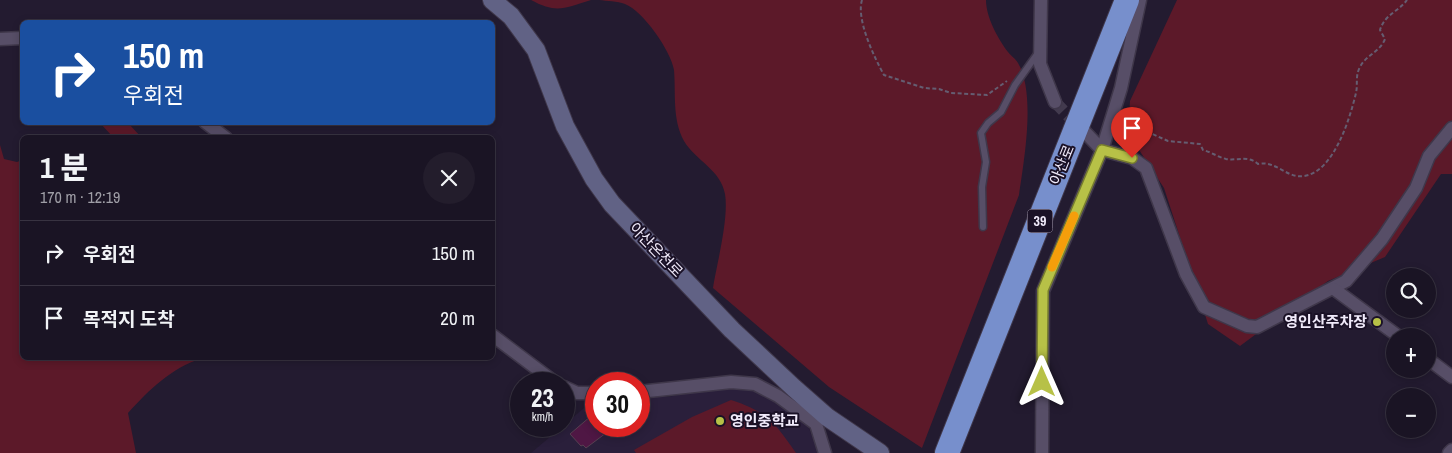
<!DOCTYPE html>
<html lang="ko">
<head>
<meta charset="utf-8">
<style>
	body { margin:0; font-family:"Archivo Narrow","Noto Sans KR",sans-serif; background:#231d2c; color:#f1f3f6; height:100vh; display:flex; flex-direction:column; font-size:19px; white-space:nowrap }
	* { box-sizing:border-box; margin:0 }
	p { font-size:16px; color:#9f9ea6 }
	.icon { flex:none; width:28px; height:28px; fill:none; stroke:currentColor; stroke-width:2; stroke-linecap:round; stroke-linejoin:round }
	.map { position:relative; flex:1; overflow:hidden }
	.drawer { position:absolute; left:20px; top:135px; width:475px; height:225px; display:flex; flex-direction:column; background:#1a1424; border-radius:8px; box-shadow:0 2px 8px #0003,0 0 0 1px #383341 }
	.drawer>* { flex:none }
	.hud { position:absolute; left:20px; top:20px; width:475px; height:105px; border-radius:8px; box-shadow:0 2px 8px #0003,0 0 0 1px #383341; background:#1a4fa0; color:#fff; overflow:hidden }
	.fabs { position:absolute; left:1386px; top:268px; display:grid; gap:10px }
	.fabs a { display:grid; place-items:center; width:50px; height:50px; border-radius:50%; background:#1a1424; box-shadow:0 2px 8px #0003,0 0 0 1px #383341; font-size:25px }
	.speed { position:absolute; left:510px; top:372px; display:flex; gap:10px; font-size:25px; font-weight:700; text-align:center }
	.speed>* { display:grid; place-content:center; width:65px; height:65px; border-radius:50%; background:#1a1424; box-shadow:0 2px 8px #0003,0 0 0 1px #383341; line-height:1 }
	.speed small { font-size:12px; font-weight:400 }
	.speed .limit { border:8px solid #d22; background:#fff; color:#111 }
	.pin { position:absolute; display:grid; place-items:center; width:42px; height:42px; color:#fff; margin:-51px -21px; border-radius:50% 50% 50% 0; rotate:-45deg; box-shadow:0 0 5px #0007 }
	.pin .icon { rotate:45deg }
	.me { position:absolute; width:55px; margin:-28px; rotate:0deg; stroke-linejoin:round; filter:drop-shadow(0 0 4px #0008) }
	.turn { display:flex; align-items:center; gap:18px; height:105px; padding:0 20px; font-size:22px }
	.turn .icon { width:65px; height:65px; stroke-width:2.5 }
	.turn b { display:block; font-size:35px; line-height:42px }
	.round { display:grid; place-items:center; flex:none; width:52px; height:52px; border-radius:26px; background:#231d2c }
	.head { display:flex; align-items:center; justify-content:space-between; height:85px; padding:0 20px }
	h1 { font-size:30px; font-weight:800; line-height:38px }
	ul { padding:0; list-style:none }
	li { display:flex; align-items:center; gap:15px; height:65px; padding:0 20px; border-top:1px solid #383341 }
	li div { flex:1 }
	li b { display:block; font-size:19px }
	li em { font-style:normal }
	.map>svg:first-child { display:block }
	.built { fill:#2a1f3b }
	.green { fill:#5c1929 }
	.building { fill:#4f1744; stroke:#574051 }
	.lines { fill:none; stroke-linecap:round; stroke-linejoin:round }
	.street-tunnel { stroke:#423a4e; stroke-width:12; stroke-dasharray:12 6; stroke-linecap:butt }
	.lane-casing { stroke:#3f374a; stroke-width:9 }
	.street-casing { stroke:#3f374a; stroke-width:15 }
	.secondary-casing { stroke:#3f374a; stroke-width:20 }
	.highway-casing { stroke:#3f374a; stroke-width:26 }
	.path { stroke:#655d71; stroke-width:2; stroke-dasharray:4 2.5; stroke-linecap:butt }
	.lane { stroke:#574e67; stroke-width:6 }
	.street { stroke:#574e67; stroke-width:12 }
	.secondary { stroke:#616285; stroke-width:18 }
	.highway { stroke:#778fcc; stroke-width:24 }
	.route-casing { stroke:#777d2e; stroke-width:12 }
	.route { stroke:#b7c147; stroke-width:9 }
	.slow { stroke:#f59e0b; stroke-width:9 }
	.poi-dot { fill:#b7c147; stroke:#1a1126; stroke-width:2 }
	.labels { text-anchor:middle; stroke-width:4; stroke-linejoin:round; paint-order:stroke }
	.shield { fill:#1a1126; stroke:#b0a9ba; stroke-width:1 }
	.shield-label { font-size:14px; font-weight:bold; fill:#f0eafa }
	.street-label { font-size:15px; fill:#f0eafa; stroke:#1a1126 }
	.poi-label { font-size:15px; font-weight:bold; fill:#f0eafa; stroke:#1a1126; text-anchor:end }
</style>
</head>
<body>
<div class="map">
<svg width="1452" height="453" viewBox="0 0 1452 453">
	<rect width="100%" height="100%" fill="#231b30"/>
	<path class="built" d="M730,386L750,389L764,395L796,416L808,426L819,453H531L584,408L595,403L596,426H639V397H667Z"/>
	<g class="green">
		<path d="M531,0H591C564,8 557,14 531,0Z"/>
		<path d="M599,0H986C986,17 998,39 1008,52C1011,56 1016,59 1018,63C1036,94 1024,160 1019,195L922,448L829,387L713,288C717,263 729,218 725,194C721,170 696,161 684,141C672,119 676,94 674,70C671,51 643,11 625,4C617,1 607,1 599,0Z"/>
		<path d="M1177,0H1452V174H1441L1385,257L1328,281L1240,346L1208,324L1164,188L1128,133L1130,101Z"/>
		<path d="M100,123H128L141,137H113Z"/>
		<path d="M0,145L4,159L17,162L22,160V358H202C170,369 150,389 128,413L136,453H0Z"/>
		<path d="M731,400C768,412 775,423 796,453H636L634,450L692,417Z"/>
	</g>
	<path class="building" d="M591,416L596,422V426H600L606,433L586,448L583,445L581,446L570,434Z"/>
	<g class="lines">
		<path class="street-tunnel" d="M1055,102L1080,128"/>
		<g class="lane-casing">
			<path id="lane" d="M983,227L982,187L986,162L981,133L988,123L1001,112L1015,85L1038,53"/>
		</g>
		<g class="street-casing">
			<g id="street">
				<path d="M1041,0L1040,64L1055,102"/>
				<path d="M0,39L22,38"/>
				<path d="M205,122L226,138"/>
				<path d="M1084,131L1102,150L1132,158L1146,168L1186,274L1204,307L1247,326L1257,327L1346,281L1382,239L1416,188L1429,156L1452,128"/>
				<path d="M1334,289L1398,336"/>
				<path d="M492,335L557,384"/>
				<path d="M1428,359L1452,377"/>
				<path d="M564,387L577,393H596"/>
				<path d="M639,392L731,382L755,384L778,396L816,424L825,453"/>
				<path d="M1042,453L1043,291L1102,150L1121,88L1140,0"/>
				<path d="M1449,453L1452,450"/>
			</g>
		</g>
		<g class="secondary-casing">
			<path id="secondary" d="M492,0L511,16L536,50L565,126L594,179L612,204L732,330L794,388L827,417L880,453"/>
		</g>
		<g class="highway-casing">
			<path id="highway" d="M947,453L1127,0"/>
		</g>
		<g class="path">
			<path d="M862,0C856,19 874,57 884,75L924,88L939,89L951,93L987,95L1007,81"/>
			<path d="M1124,144L1135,136L1148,132L1168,141L1200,144L1203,150C1211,152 1218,157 1226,159C1237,161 1248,155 1258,164C1276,160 1287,179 1304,176C1334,172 1350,118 1356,93C1358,84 1355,76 1360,67C1366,55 1380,52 1385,39L1380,30C1385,14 1398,12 1407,0"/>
		</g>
		<use href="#lane" class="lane"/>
		<use href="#street" class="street"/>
		<use href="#secondary" class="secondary"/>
		<use href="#highway" class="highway"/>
	</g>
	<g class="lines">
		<g class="route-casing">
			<path id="route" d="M1042,382L1043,290L1102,150L1132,158"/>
		</g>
		<use href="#route" class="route"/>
		<path class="slow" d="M1052,267L1074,216"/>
	</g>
	<g class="poi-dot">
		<circle cx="1377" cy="322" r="5"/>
		<circle cx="720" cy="421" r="5"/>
	</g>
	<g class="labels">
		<rect class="shield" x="1027.5" y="209.5" width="25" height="23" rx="4"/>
		<g class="shield-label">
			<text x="1040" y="226">39</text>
		</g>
		<g class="street-label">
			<text transform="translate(1062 165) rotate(-68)" y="5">아산로</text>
			<text transform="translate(656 250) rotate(46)" y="5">아산온천로</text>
		</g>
		<g class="poi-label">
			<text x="1367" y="327">영인산주차장</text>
			<text x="730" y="426" text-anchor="start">영인중학교</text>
		</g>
	</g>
</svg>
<div class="fabs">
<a><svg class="icon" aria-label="search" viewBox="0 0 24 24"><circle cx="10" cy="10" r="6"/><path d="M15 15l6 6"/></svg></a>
<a>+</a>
<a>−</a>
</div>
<div class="speed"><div>23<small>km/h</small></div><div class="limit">30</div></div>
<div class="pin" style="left:1132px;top:158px;background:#d93025"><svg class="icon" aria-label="arrive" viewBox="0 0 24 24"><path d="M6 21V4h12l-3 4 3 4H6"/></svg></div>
<svg class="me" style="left:1042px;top:382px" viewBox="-20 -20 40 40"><path d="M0-17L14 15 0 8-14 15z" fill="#b7c147" stroke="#fff" stroke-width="4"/></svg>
<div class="hud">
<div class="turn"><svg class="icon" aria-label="right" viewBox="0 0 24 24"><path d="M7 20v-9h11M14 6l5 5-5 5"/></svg><div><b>150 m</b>우회전</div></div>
</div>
<section class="drawer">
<div class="head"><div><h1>1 분</h1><p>170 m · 12:19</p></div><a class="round"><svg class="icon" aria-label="close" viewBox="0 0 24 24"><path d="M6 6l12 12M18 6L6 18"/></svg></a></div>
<ul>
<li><svg class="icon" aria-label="right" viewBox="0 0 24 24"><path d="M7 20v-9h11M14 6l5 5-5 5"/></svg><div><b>우회전</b></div><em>150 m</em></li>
<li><svg class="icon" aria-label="arrive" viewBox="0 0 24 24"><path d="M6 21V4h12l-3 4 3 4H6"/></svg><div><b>목적지 도착</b></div><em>20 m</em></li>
</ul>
</section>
</div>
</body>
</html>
